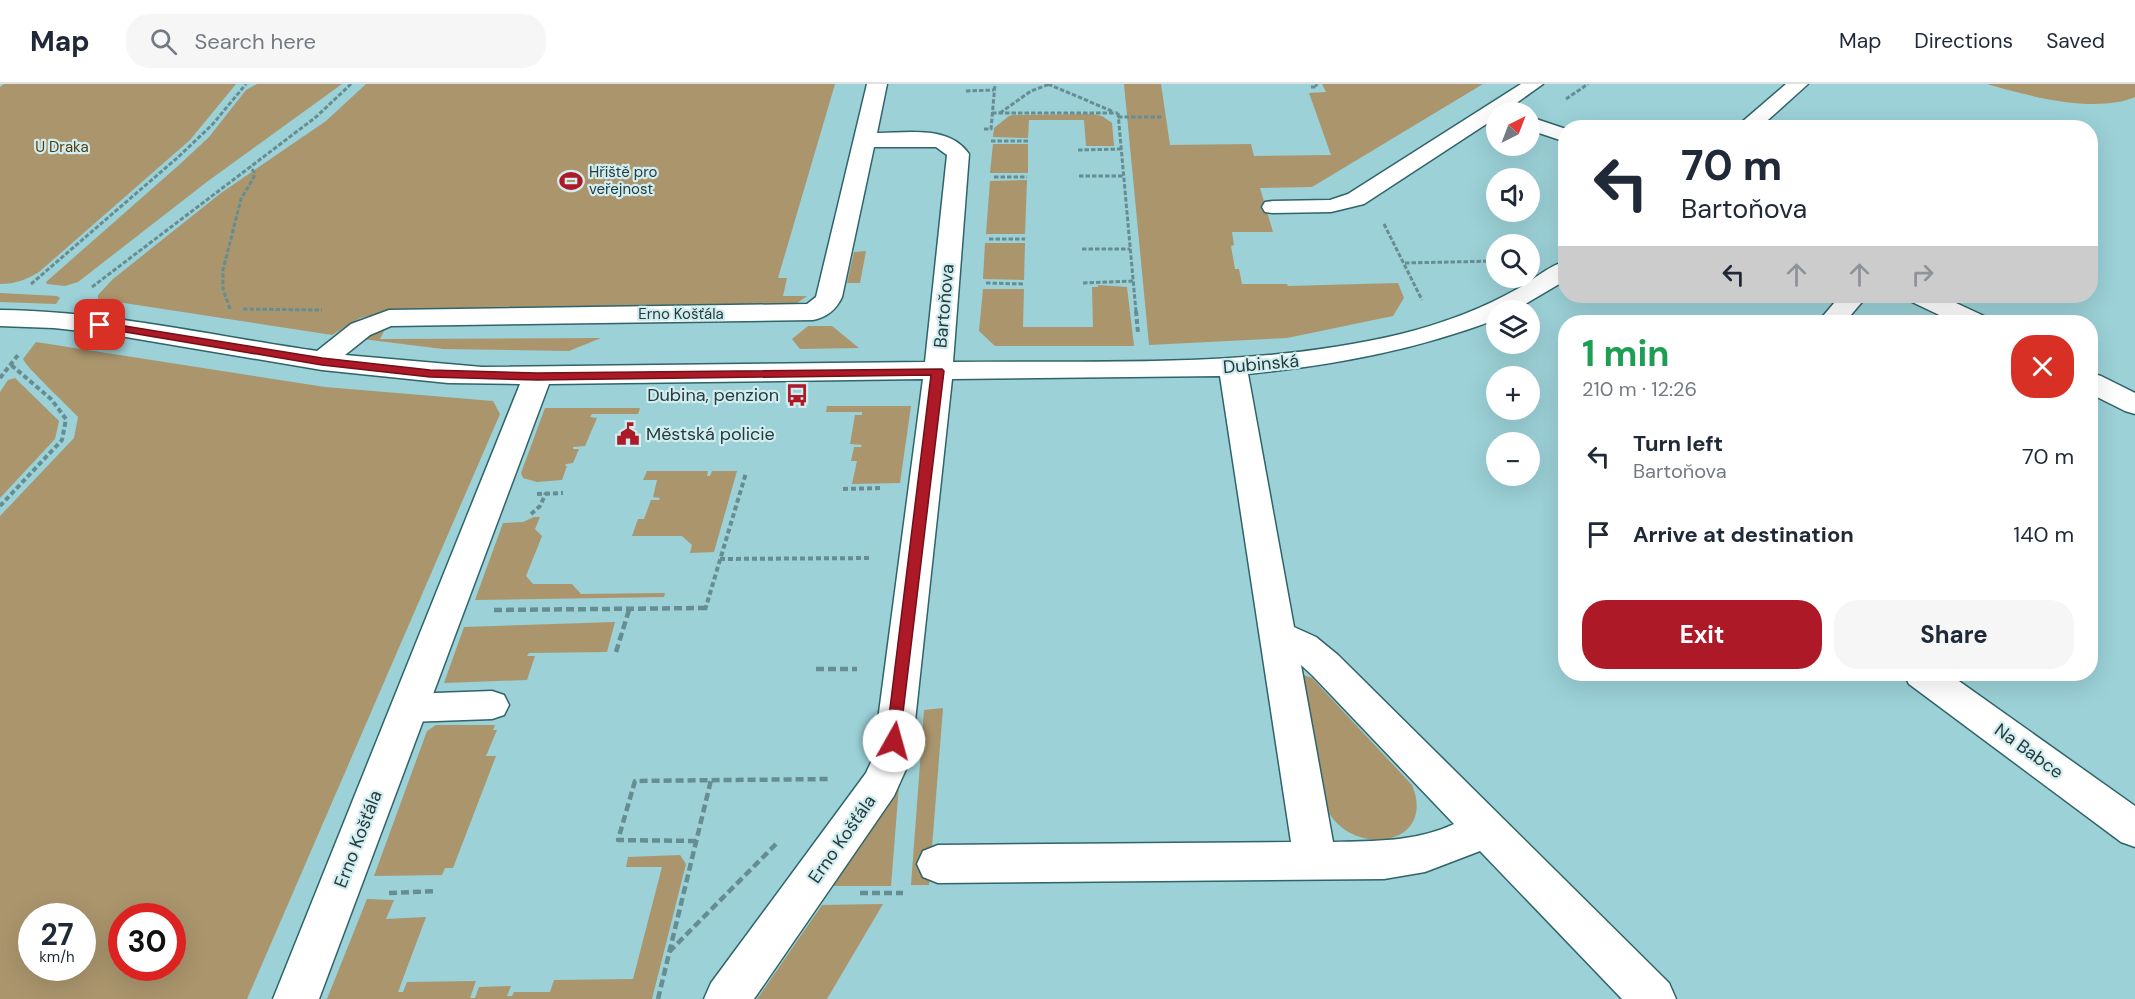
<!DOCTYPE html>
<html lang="en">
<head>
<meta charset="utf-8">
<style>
	body { margin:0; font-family:"DM Sans",sans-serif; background:#f6f6f7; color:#1f2937; height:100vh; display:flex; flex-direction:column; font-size:22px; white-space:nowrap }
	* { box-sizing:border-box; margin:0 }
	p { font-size:20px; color:#747a83 }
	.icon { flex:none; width:33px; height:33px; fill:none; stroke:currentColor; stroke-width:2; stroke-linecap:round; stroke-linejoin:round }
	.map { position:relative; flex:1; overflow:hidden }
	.sheet { position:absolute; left:1558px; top:231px; width:540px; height:366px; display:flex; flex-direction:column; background:#fff; border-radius:24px; box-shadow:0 6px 24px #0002 }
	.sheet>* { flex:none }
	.banner { position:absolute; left:1558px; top:36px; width:540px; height:183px; border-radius:24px; box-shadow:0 6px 24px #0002; background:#fff; color:#1f2937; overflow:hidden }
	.needle { width:39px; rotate:42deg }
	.controls { position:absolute; left:1486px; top:18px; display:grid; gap:12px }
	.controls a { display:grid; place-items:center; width:54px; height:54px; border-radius:50%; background:#fff; box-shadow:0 6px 24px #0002; font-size:30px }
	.speed { position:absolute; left:18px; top:819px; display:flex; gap:12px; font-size:30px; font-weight:700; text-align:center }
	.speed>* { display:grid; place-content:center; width:78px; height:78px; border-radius:50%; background:#fff; box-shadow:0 6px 24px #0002; line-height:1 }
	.speed small { font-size:15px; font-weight:400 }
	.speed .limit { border:9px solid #d22; background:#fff; color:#111 }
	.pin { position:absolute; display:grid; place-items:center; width:51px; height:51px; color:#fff; margin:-26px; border-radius:12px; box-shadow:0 3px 9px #0006 }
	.me { position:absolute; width:66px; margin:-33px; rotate:7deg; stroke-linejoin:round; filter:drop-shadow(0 0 4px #0008) }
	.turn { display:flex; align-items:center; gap:21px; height:126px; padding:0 24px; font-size:27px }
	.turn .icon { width:78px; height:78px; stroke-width:2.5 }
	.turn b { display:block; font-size:42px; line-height:51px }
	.lanes { display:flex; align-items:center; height:57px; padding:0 24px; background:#0003; justify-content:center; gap:30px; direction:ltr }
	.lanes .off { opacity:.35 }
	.round { display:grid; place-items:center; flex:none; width:63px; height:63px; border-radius:24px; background:#f6f6f7 }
	.overview { display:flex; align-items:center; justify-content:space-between; height:102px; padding:0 24px }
	h1 { font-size:36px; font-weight:700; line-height:45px; color:#1e9e55 }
	.button { display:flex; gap:12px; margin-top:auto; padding:12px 24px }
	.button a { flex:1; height:69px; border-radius:24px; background:#ad1927; color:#fff; font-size:24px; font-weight:700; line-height:69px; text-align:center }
	.button a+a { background:#f6f6f7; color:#1f2937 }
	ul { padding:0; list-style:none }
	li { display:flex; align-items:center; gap:18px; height:78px; padding:0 24px }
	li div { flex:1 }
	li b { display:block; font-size:22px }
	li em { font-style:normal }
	header { display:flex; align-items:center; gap:36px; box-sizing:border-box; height:84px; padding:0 30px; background:#fff; border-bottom:2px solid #e0e1e3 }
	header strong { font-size:28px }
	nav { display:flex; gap:33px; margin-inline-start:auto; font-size:21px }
	.search { width:420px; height:54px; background:#f6f6f7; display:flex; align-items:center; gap:15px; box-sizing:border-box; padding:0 21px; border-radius:24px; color:#747a83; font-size:22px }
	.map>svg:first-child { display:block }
	.green { fill:#aa956d; fill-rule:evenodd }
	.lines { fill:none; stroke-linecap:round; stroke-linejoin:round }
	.service-casing { stroke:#2f6469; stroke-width:3 }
	.minor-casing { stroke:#2f6469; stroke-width:3 }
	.path-far2 { stroke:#668e92; stroke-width:3; stroke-dasharray:4.5 2; stroke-linecap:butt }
	.path-far1 { stroke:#668e92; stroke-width:4; stroke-dasharray:5 3; stroke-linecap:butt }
	.path { stroke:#668e92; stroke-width:4.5; stroke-dasharray:8 4; stroke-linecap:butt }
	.service { fill:#fff; fill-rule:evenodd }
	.minor { fill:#fff; fill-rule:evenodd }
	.route { fill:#ad1927; stroke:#701019; stroke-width:1.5 }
	.labels { text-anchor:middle; stroke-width:4.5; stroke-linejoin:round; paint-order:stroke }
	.far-park-label { font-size:15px; fill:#503b0c; stroke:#d2edef }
	.far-poi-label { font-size:15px; fill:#253b3e; stroke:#d2edef; text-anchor:start }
	.far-street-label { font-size:15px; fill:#253b3e; stroke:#d2edef }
	.street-label { font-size:18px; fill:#253b3e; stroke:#d2edef }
	.poi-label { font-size:18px; fill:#253b3e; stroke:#d2edef; text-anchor:end }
</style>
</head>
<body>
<header>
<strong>Map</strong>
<div class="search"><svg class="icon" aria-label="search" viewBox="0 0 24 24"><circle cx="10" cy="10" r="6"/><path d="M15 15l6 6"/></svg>Search here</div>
<nav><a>Map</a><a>Directions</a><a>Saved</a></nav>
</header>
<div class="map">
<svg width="2135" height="915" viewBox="0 0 2135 915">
	<rect width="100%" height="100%" fill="#9bd1d7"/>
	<g class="green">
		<path d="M4,0H236L190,56L39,188C26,196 15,200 0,200V3Z"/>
		<path d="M257,0H342L208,97L78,198L65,202L47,200L46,198L179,81L209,53L246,6Z"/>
		<path d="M366,0H835L778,194H787L783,212H807L793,222L394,226L360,234L332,251L98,215V211L113,195L221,109L326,37Z"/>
		<path d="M1124,0H1161L1170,61L1251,60L1254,72L1331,71L1309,9L1326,8L1322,0H1483L1312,103L1260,104L1273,148H1232L1234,161L1231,162L1235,185H1239L1242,200H1287L1288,202L1398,199L1404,214L1393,232L1287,254L1149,261Z"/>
		<path d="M1987,0H2135V13C2095,30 2028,12 1987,0Z"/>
		<path d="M1093,30L1102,32L1112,39L1114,62H1086L1084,36H1029L1028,54L993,53L994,44L1009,32L1013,31Z"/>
		<path d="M993,60H1028V89H990Z"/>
		<path d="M1027,96L1025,150H986L990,97Z"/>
		<path d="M985,159H1025L1024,196L983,195Z"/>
		<path d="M866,167L860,199H847L854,168Z"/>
		<path d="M1098,201L1127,203L1134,262H995L979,247L983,205H1024L1023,243H1093L1092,203H1098Z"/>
		<path d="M0,209L57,212L60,214L56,220L0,218Z"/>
		<path d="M388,239L380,255L601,254L569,267L443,265L354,254Z"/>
		<path d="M808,242H832L859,264L800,265L792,255Z"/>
		<path d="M36,258L325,303L493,317L500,330L247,915H0V432L74,354L78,333C68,322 26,283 23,275ZM32,832H82V884H32ZM122,832H172V884H122Z"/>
		<path d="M15,294L59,337L55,355L0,414V308L8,296Z"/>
		<path d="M827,322H911L900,399L852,400L857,377H851L854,363H861L862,361L850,360L855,331H862V328H826Z"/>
		<path d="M545,324H640L638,330H592L590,333L597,334L585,362L573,363V365H579L573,379L566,380L565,382H567L562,396L537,398L523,394L521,389Z"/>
		<path d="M647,387H708L707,392H710L712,387H737L714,468L690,469L692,461L682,452H632L638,435H644L651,416H659L660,414L653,413L657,396H643Z"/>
		<path d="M534,433H540L535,445L542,452L526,492L533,500H572L581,510L665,509L664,513L475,516L503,439L523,438Z"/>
		<path d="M615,538L607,568L529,569L527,572H535L527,596L444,599L464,543Z"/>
		<path d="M1304,591L1312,594L1412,701C1438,763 1349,775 1326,723L1301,593Z"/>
		<path d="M943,624L929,801H911L924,626Z"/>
		<path d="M436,641H495L493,646H497L486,672H496L453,784H445L442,791L374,792L427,647Z"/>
		<path d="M899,701L891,802H833L890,719Z"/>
		<path d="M680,771L686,780L652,915H327L367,815L394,816L386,835L426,833L398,908H403L407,898L476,897L470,914H475L479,903L511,902L507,912H512L514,908H550L554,896L633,895L662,783H626L628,773Z"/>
		<path d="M883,820L827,915H757L822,821Z"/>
	</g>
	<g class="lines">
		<g class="service-casing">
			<g id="service">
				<path d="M1521,0H1543L1508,25L1509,28H1497V33L1364,120L1331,128L1273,129L1265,128L1262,123L1265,118L1273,117L1330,116L1348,110Z"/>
				<path d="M1530,33L1566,45V58L1530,46Z"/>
				<path d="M492,607L504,611L509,621L504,631L492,635L408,638L396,634L391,624L396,614L408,610Z"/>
			</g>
		</g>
		<g class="minor-casing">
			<g id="minor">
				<path d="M867,0H887L877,49C908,49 949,41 969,70L953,278C1102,276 1255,285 1401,250C1441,240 1482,225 1519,204C1535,195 1548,182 1566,177V196L1515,226H1497V235C1416,266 1334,281 1248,290L1294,543L1316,553L1338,571L1669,899L1676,915H1622L1480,767L1425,788L1384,795L938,799L923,793L917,780L923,767L938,761L1291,758L1220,292L952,295L911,674L894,712L754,915H704L711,899L866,689L873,674L923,295L549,300L319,915H273L520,300L448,299L322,286L108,250L54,244L0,242V226C107,227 212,252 317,267L351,240L389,226L807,220L816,213ZM874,63H936L947,71L925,278L482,283L345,271L370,251L391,242L813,236C827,233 836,226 842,213ZM1301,581L1312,591L1454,740C1415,758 1375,757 1333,758Z"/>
				<path d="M1786,0H1808L1759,44H1735Z"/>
				<path d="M1840,212H1867L1845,238H1818Z"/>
				<path d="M1908,212H1941L1984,232L1987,238H1954L1912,218Z"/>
				<path d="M2091,289L2101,292L2135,309V330L2125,327L2091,310Z"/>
				<path d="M1904,590H1949L2135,722V763L2121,758L1909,600Z"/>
			</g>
		</g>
		<g class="path-far2">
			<path d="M1048,0L1114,28"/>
			<path d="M1311,3H1317L1316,0"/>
			<path d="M966,7L994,6"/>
			<path d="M1566,15L1588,0"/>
			<path d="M992,29H1118"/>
			<path d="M1000,29L1031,7L1050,0"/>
			<path d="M1118,29L1136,228"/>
			<path d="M1118,33H1162"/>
			<path d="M1590,39L1604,44"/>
			<path d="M984,45H991L995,0"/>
			<path d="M991,57H1028"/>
			<path d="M1078,66L1121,65"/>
			<path d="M1079,92H1123"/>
			<path d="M994,93H1027"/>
			<path d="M1384,140L1422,216"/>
			<path d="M989,155H1025"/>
			<path d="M1082,165H1130"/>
			<path d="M1405,179L1497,177"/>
			<path d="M986,199L1024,200"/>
			<path d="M1083,199L1133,197"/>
			<path d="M31,200L176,75L212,41L246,0"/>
			<path d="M92,203L316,33L351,0"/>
			<path d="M230,225L223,205V186L241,115L254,93V88L250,83"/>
			<path d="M243,225L322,226"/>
		</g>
		<g class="path-far1">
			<path d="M1136,227L1138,249"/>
			<path d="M0,294L18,271"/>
			<path d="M843,405L882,404"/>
			<path d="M537,410L563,409"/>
			<path d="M0,422L62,356L66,335L51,315L10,280"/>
			<path d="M531,430L540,422L546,409"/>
			<path d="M720,475L872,474"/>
			<path d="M705,526L746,389"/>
		</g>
		<g class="path">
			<path d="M494,526L705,524"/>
			<path d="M616,568L629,526"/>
			<path d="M816,585H857"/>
			<path d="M696,757L618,756L635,697L828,695"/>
			<path d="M389,809L436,807"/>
			<path d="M860,809H903"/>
			<path d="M669,868L776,760"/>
			<path d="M658,915L711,696"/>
		</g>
		<use href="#service" class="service"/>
		<use href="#minor" class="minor"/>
	</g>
	<path class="route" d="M100,238L322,274L430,286L537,289L942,285L944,287L899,662L894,664L888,662L886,657L931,291L537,296L430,293L322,281L96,243L95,241Z"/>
	<defs>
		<g id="stadium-bare" transform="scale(1.8)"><path d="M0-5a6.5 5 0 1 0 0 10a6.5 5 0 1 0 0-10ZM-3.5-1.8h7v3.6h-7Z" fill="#ad1927" stroke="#d2edef" stroke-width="2.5" paint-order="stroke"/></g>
		<g id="bus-bare" transform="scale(1.8)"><path d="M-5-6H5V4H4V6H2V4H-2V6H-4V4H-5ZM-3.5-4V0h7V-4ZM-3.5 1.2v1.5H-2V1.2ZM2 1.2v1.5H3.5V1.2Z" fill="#ad1927" stroke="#d2edef" stroke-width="2.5" paint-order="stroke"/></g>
		<g id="civic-bare" transform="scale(1.8)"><path d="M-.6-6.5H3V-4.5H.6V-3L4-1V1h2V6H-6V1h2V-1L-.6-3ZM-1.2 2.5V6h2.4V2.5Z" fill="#ad1927" stroke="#d2edef" stroke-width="2.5" paint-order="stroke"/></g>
	</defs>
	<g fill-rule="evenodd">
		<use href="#stadium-bare" x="571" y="97"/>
		<use href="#bus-bare" x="797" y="311"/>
		<use href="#civic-bare" x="628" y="350"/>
	</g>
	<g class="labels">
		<g class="far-park-label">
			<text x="62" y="68">U Draka</text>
		</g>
		<g class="far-poi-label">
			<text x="589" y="93">Hřiště pro<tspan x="589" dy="17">veřejnost</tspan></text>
		</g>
		<g class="far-street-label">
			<text x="681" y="235">Erno Košťála</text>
		</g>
		<g class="street-label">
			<text transform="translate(944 222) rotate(-85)" y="6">Bartoňova</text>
			<text transform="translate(1261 280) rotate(-5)" y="6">Dubinská</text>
			<text transform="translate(2029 667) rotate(36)" y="6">Na Babce</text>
			<text transform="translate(358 755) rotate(-69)" y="6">Erno Košťála</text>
			<text transform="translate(842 755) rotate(-55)" y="6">Erno Košťála</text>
		</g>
		<g class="poi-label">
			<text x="779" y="317">Dubina, penzion</text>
			<text x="646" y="356" text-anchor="start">Městská policie</text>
		</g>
	</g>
</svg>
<div class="controls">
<a><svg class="needle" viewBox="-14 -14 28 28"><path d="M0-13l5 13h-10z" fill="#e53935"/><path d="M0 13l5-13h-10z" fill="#747a83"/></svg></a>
<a><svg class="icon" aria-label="sound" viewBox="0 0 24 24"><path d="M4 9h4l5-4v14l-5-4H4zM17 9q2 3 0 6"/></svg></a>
<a><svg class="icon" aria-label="search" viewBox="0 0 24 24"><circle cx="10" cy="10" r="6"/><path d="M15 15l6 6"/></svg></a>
<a><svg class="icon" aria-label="layers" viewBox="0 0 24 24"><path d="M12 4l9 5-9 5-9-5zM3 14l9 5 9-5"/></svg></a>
<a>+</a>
<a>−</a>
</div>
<div class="speed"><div>27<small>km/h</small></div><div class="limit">30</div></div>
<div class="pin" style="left:100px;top:241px;background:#d93025"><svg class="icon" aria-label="arrive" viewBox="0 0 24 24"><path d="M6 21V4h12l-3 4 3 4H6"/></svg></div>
<svg class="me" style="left:894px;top:657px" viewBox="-20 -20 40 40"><circle r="19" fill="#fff"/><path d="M0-13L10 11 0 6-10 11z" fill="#ad1927"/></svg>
<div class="banner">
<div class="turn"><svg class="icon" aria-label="left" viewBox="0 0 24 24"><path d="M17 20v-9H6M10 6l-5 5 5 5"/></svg><div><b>70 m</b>Bartoňova</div></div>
<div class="lanes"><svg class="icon" aria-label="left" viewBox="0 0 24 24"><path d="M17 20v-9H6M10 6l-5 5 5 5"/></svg><svg class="icon off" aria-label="ahead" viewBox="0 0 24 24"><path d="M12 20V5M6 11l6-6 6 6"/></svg><svg class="icon off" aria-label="ahead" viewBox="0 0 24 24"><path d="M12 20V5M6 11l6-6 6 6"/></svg><svg class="icon off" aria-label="right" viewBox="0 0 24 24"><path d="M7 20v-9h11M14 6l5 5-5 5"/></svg></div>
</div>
<section class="sheet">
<div class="overview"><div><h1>1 min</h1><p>210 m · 12:26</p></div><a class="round" style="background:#d93025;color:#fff"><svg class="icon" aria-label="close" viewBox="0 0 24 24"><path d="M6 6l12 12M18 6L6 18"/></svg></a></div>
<ul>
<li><svg class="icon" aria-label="left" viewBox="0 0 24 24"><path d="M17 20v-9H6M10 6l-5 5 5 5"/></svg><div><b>Turn left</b><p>Bartoňova</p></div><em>70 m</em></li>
<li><svg class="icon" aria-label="arrive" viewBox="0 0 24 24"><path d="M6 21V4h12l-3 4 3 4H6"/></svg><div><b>Arrive at destination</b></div><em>140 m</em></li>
</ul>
<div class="button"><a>Exit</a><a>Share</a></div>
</section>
</div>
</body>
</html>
